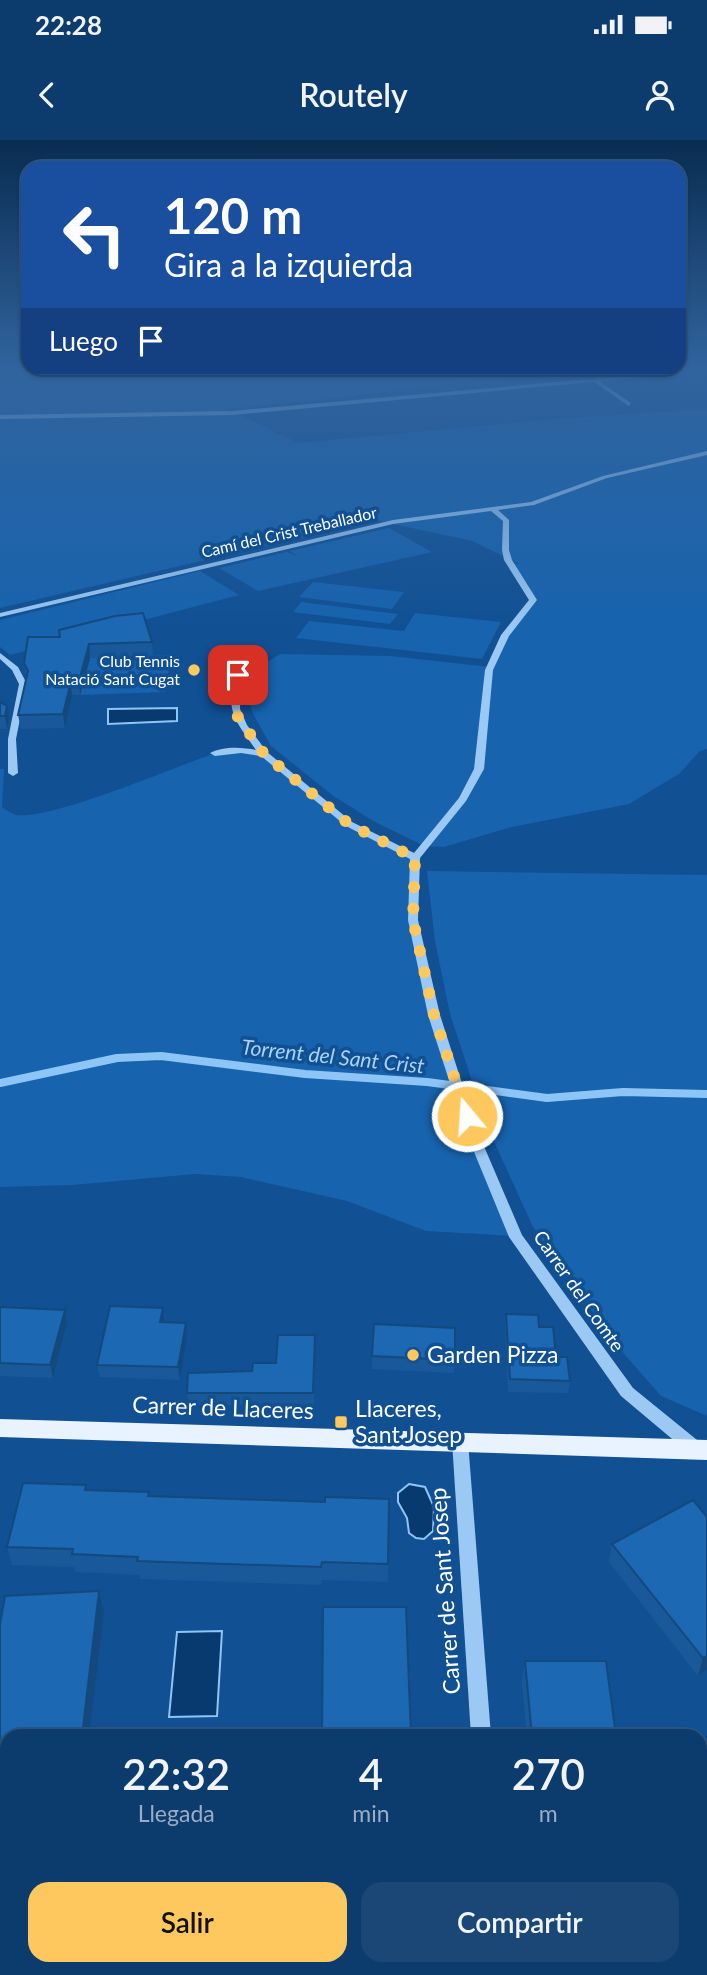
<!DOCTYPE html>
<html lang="es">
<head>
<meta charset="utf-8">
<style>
	body { margin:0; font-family:Lato,sans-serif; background:#1a4776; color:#f1f3f6; height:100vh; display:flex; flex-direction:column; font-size:26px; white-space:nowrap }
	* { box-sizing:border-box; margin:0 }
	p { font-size:23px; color:#9aadc2 }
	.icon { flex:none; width:38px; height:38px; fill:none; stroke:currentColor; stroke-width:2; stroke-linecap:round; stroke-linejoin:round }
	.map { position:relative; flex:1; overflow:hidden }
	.sheet { position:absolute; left:0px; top:1589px; width:707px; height:247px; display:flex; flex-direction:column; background:#0c3c6e; border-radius:21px 21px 0 0; box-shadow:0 2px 5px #0004,0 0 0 2px #2c5681 }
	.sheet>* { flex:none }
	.banner { position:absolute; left:21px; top:21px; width:665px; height:214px; border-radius:21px; box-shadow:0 2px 5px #0004,0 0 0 2px #2c5681; background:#1a4fa0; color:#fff; overflow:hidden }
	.pin { position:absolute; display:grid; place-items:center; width:60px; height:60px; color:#fff; margin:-30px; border-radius:14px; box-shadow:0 4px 10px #0006 }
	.me { position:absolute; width:77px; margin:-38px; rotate:342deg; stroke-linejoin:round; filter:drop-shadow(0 0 5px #0008) }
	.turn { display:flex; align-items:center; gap:24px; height:147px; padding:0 28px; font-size:32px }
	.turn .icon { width:91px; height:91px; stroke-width:2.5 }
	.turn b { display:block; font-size:49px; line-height:60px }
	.then { display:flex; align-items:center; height:66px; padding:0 28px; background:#0003; gap:14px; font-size:26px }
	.eta { display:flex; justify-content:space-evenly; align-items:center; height:119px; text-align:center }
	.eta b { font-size:42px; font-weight:600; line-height:49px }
	.cta { display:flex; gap:14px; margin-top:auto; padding:14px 28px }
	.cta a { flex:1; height:80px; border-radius:21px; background:#ffc85f; color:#111; font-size:28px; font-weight:600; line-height:80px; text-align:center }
	.cta a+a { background:#1a4776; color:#f1f3f6 }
	.status { display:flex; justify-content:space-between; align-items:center; height:49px; padding:0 35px; background:#0c3c6e; direction:ltr }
	.status svg { height:19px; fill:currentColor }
	header { display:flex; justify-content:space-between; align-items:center; height:91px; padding:0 28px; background:#0c3c6e; font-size:32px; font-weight:600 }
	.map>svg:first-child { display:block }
	.green { fill:#1763ae }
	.water { fill:#093a6f; stroke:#8ec5f7; stroke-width:2 }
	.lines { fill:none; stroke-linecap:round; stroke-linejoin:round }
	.stream { stroke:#8ec5f7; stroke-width:8 }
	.minor { fill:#9cc9f4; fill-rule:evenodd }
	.major { fill:#e9f3ff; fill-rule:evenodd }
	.wall { fill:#19599a }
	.shaded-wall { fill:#14497d }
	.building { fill:#1d68b3; stroke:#14497d; stroke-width:2 }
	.route { stroke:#ffc85f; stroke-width:12; stroke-dasharray:0 21.6 }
	.poi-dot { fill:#ffc85f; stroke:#105093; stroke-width:2.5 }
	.labels { text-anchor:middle; stroke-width:7; stroke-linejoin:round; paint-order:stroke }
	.far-street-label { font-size:16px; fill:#fff; stroke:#105093 }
	.far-poi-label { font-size:16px; fill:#fff; stroke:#105093; text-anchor:end }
	.street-label { font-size:19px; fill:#fff; stroke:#105093 }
	.water-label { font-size:21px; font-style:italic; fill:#a9d2fa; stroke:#105093 }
	.near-poi-label { font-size:23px; fill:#fff; stroke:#105093; text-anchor:start }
	.near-street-label { font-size:23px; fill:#fff; stroke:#105093 }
</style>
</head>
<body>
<div class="status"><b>22:28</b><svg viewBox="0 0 49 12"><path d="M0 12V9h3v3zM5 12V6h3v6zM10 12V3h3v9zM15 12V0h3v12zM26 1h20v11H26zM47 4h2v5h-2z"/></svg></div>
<header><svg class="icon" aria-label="back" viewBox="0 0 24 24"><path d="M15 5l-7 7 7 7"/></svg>Routely<svg class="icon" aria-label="person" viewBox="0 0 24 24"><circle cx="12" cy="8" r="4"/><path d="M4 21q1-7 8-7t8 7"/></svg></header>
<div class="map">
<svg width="707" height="1835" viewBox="0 0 707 1835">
	<rect width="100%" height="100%" fill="#105093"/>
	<g class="green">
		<path d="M0,231H551L336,258L227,269L298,303L555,279L707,269V609L700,611L679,634L629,664L512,687L444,707L424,706L373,681L332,655L271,606L253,574L247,557L250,543L263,525L280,514L391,516L490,527L505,495L533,460L528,445L509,423L520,424L472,401L375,380L0,468Z"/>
		<path d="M389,388L432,412L258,451L219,428L287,412L298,417L290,411Z"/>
		<path d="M200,431L239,455L10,515L0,507V480Z"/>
		<path d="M313,442L404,452L392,469L299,457Z"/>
		<path d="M301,462L398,474L390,484L293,472Z"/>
		<path d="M415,473L501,482L482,519L296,498L309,481L404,491Z"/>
		<path d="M171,515L165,552L80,555L90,518Z"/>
		<path d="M241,610L264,614L349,684L415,718L413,780L434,875L516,1096L426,1091L347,1061L241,1037L195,1034L73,1045L0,1047V629H4L2,667C6,670 12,674 17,675C51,680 175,627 215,613Z"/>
		<path d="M427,731L707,735V1276L661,1256L618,1207L533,1087L486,984L450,874L435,801Z"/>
	</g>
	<g class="water">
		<path d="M177,568V581L108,584V569Z"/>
		<path d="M409,1344L425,1347L434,1367L433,1391L424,1399L416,1398L409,1393L407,1378L398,1362V1353Z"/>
		<path d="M222,1491L217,1576L169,1577L177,1492Z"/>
	</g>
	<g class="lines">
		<path class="stream" d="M0,943L117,918L161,916L305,934L427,942L547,958L623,952L707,954"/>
		<g class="minor">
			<path d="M680,231H702L600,242L631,263L629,266L594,242L232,275L0,279V275L232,271Z"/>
			<path d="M707,311V315L607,338L534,365L498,370L509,380V410L512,420L537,460L509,496L493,530L484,629L466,661L420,718L418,780L440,875L477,990L522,1095L633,1248L702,1304L704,1309L702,1314L696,1316L690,1314L621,1256L509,1097L465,990L428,875L408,780L410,719L346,686L261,616L241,613L215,616L210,613C223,606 242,607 256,610C235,580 226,573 234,535L241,533L240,569L247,585L267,612L352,682L414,713L459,658L474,629L485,530L501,495L529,460L504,420L502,410L503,381L491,371L393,384L0,477V473L393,380L531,362L603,336Z"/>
			<path d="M0,513L18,527L27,544L16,599L18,633L13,636L8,633V599L19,544L12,530L0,519Z"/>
			<path d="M460,1294L466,1296L468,1301L491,1596H471L452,1301L454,1296Z"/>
			<path d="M487,1829H509L510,1835H488Z"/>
		</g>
		<path class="major" d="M0,1279L707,1300V1320L0,1297Z"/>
	</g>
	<g class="wall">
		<path d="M28,497L152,502L153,516L90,518L80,555H72L65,588L21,589L18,575L26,537L24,523Z"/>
		<path d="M0,562L7,566L9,579L7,589H0Z"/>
		<path d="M0,1167L65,1170L67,1182L53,1238L0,1236Z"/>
		<path d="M163,1168L164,1182L186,1183L187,1196L180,1240L100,1237L97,1225Z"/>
		<path d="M506,1174L539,1187L570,1241L568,1253L508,1252L505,1186Z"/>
		<path d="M315,1207L314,1265H189L187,1253L276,1223Z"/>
		<path d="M372,1216L455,1220L454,1233L372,1229Z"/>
		<path d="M87,1350L149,1356L325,1362L389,1359L388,1442L322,1440L321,1445L140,1439L139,1435L76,1432L74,1427L12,1425L7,1407Z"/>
		<path d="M707,1377V1530L698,1536L609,1422L612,1404Z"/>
		<path d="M104,1473L89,1596H7V1698H0V1484Z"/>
		<path d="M525,1521L616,1596H527L522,1543Z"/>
		<path d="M549,1829H645L643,1835H549Z"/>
	</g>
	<g class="shaded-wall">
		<path d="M89,504L90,518L80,555L79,541Z"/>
		<path d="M71,541L72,555L65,588L63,574Z"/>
		<path d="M7,566L9,579L7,589L5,576Z"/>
		<path d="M163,1168L164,1181L162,1195L160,1182Z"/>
		<path d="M65,1170L67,1182L53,1238L50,1225Z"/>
		<path d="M186,1183L187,1196L180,1240L178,1227Z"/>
		<path d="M99,1451L104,1473L89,1596H82Z"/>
		<path d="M707,1516V1530L698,1536L703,1518Z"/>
		<path d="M91,1829H97L96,1835H91Z"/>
	</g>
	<g class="building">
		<path d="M143,473L152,502L89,504L79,541H71L63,574L18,575L28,531L24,523L28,497H60L59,490L115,476Z"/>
		<path d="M0,562L7,566L5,576H0Z"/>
		<path d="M110,1166L163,1168L160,1182L186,1183L178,1227L97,1225Z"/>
		<path d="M0,1167L65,1170L50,1225L0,1223Z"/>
		<path d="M506,1174L538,1175L539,1187H553L556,1217H567L570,1241L510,1239Z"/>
		<path d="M374,1184L455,1188V1220L372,1216Z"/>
		<path d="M278,1195H315L313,1253H187L188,1233L252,1231L253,1223H276Z"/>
		<path d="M23,1343L86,1345L85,1350L149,1352L148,1356L325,1362V1357L389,1359L388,1424L322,1422L321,1427L137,1421L138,1417L72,1414L73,1409L7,1407Z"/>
		<path d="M693,1360L707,1377V1516L703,1518L612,1404Z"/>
		<path d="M99,1451L82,1596H7V1676H0V1484L5,1456Z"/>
		<path d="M323,1467H406L411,1596H322Z"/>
		<path d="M525,1521H606L616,1596H532Z"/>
		<path d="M0,1738H7V1829H91V1835H0Z"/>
		<path d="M131,1829H460L461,1835H131Z"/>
	</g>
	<linearGradient id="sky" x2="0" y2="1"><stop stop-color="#092c51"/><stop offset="0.47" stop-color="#31649e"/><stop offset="1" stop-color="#31649e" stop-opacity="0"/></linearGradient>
	<rect width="707" height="488" fill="url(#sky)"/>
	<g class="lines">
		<path class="route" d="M238,535L233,558L234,571L264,614L349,684L415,718L413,780L434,875L467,976"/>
	</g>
	<g class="poi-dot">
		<circle cx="194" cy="530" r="7"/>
		<circle cx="413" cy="1215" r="7"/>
		<rect x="334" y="1275" width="14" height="14" rx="3.5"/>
	</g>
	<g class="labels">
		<g class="far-street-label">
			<text transform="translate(289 392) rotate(-13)" y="6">Camí del Crist Treballador</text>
		</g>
		<g class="far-poi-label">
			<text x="180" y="527">Club Tennis<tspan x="180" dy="18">Natació Sant Cugat</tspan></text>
		</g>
		<g class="street-label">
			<text transform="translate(579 1151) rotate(55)" y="7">Carrer del Comte</text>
		</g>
		<g class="water-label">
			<text transform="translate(333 917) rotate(6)" y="7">Torrent del Sant Crist</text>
		</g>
		<g class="near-poi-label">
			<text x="427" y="1223">Garden Pizza</text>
			<text x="355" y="1277">Llaceres,<tspan x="355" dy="26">Sant Josep</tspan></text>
		</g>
		<g class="near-street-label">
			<text transform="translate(223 1268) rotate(2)" y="8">Carrer de Llaceres</text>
			<text transform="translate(445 1451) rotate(-94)" y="8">Carrer de Sant Josep</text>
		</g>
	</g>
</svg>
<div class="pin" style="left:238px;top:535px;background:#d93025"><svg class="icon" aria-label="arrive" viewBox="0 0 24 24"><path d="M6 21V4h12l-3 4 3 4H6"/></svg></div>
<svg class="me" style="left:467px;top:976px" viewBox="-20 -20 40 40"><circle r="17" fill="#ffc85f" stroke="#fff" stroke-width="3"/><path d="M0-11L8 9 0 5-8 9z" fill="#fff"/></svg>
<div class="banner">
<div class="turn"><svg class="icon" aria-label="left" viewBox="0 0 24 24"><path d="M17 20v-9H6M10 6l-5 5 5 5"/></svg><div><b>120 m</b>Gira a la izquierda</div></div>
<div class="then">Luego<svg class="icon" aria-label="arrive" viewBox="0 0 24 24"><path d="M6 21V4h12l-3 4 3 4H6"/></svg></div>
</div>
<section class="sheet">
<div class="eta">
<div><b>22:32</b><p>Llegada</p></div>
<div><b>4</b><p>min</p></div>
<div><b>270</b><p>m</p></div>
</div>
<div class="cta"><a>Salir</a><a>Compartir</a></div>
</section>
</div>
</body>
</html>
